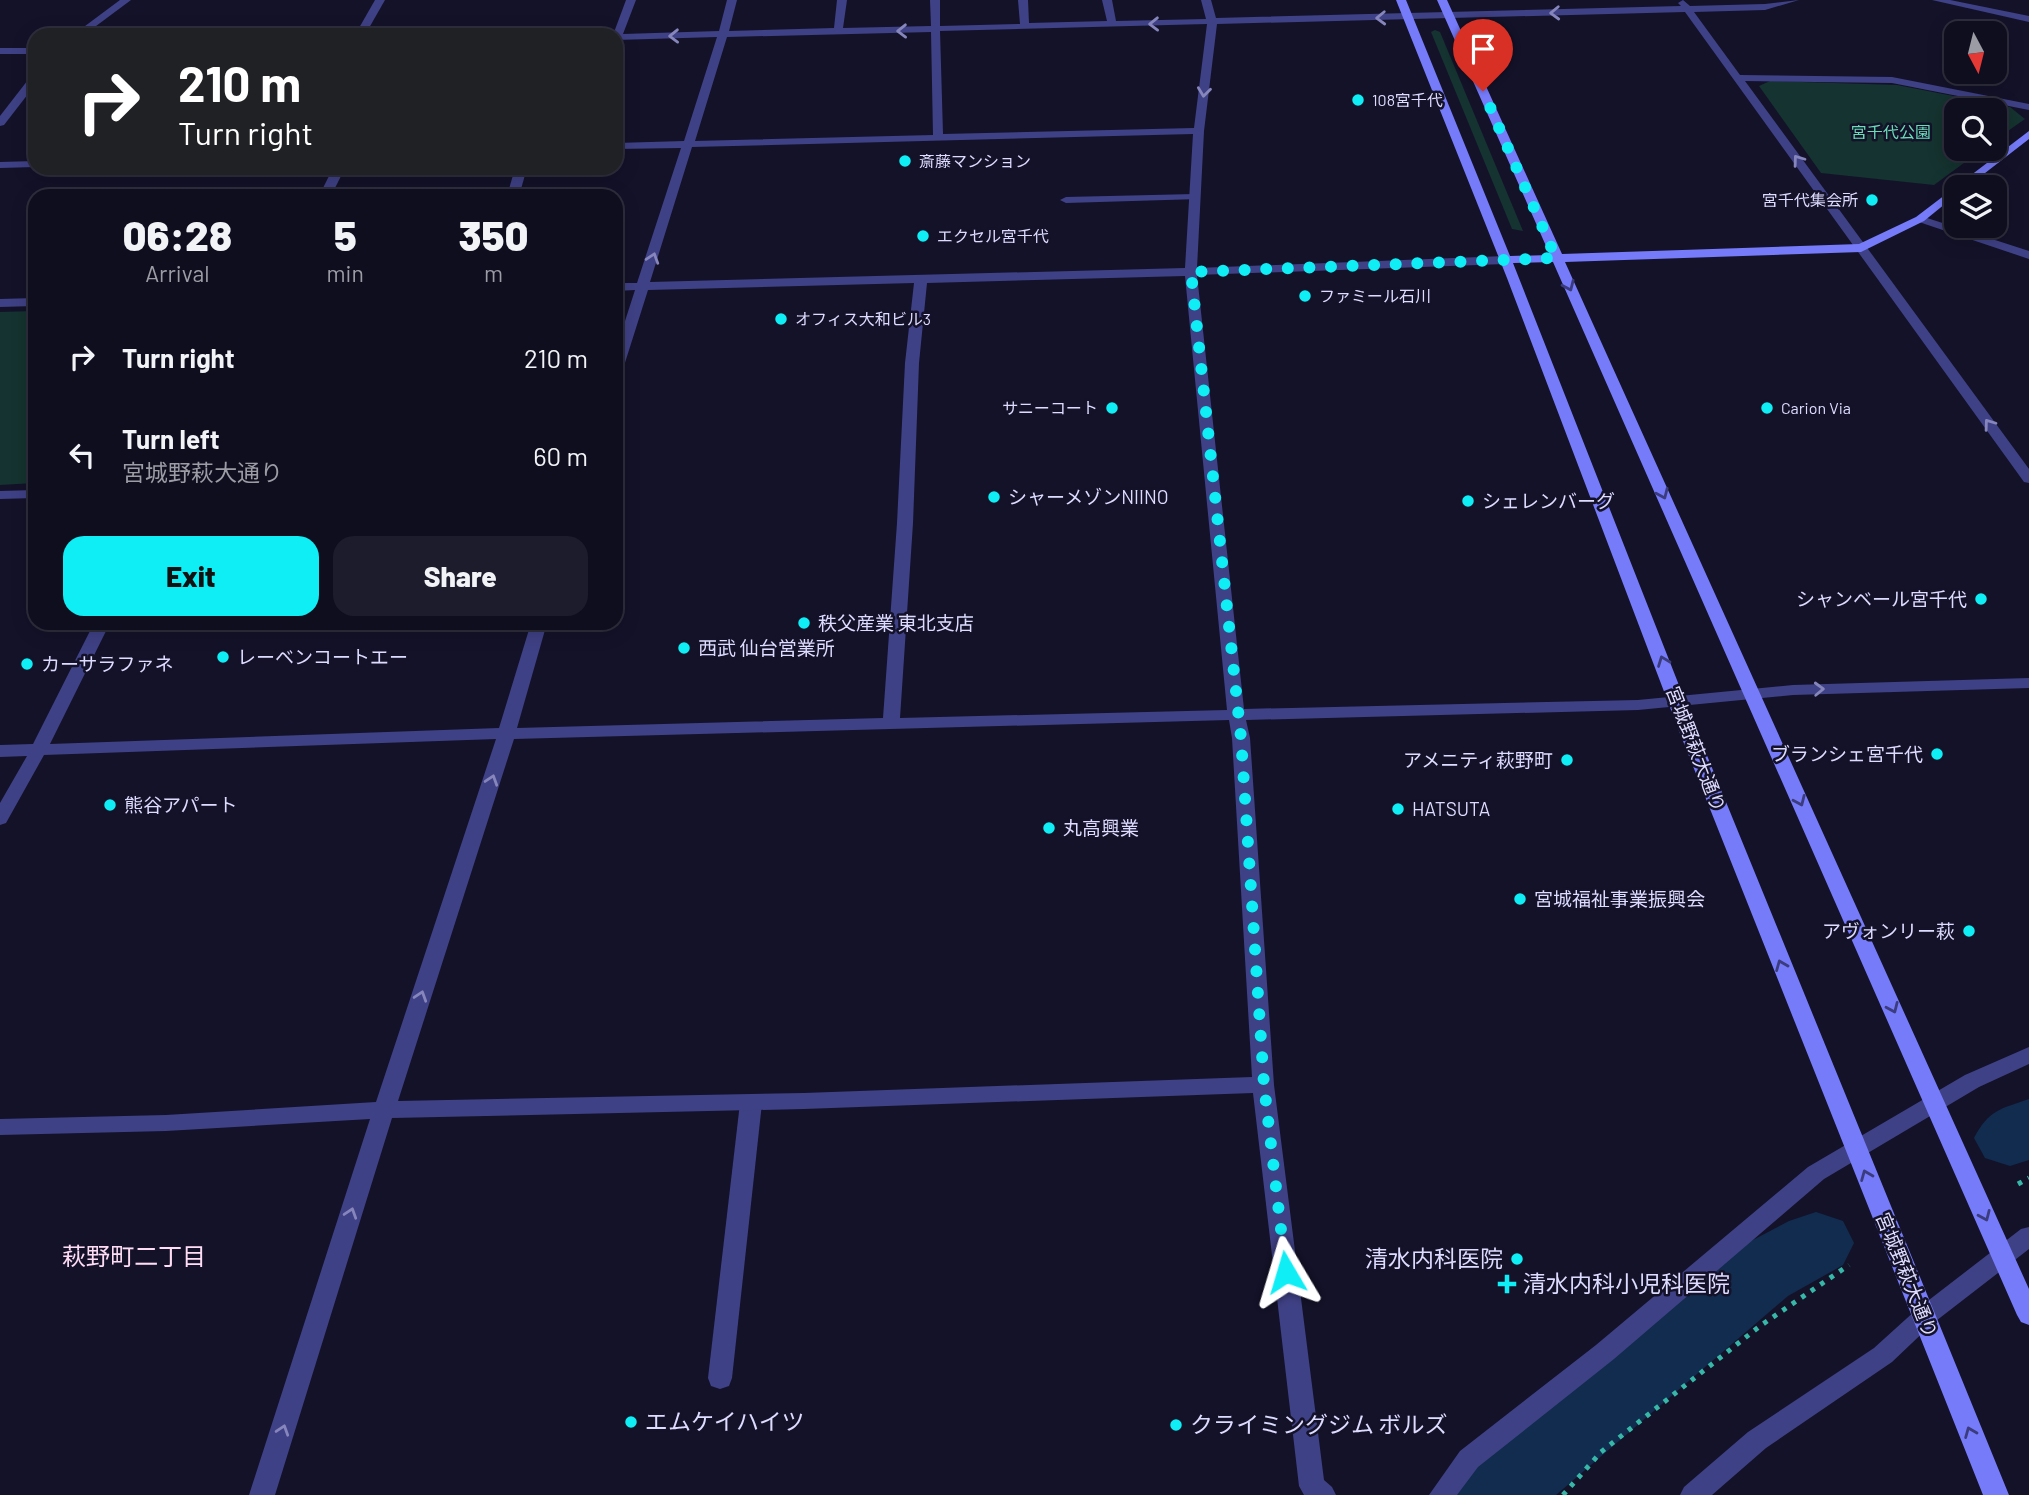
<!DOCTYPE html>
<html lang="en">
<head>
<meta charset="utf-8">
<style>
	body { margin:0; font-family:Barlow,"Noto Sans JP",sans-serif; background:#1d1c2c; color:#f1f3f6; height:100vh; display:flex; flex-direction:column; font-size:26px; white-space:nowrap }
	* { box-sizing:border-box; margin:0 }
	p { font-size:23px; color:#9b9ca4 }
	.icon { flex:none; width:38px; height:38px; fill:none; stroke:currentColor; stroke-width:2; stroke-linecap:round; stroke-linejoin:round }
	.map { position:relative; flex:1; overflow:hidden }
	.side { position:absolute; left:28px; top:189px; width:595px; height:441px; display:flex; flex-direction:column; background:#0f0e1f; border-radius:21px; box-shadow:0 4px 18px #0003,0 0 0 2px #2f2e3d }
	.side>* { flex:none }
	.hud { position:absolute; left:28px; top:28px; width:595px; height:147px; border-radius:21px; box-shadow:0 4px 18px #0003,0 0 0 2px #2f2e3d; background:#202124; color:#fff; overflow:hidden }
	.needle { width:46px; rotate:173deg }
	.tools { position:absolute; left:1944px; top:21px; display:grid; gap:14px }
	.tools a { display:grid; place-items:center; width:63px; height:63px; border-radius:14px; background:#0f0e1f; box-shadow:0 4px 18px #0003,0 0 0 2px #2f2e3d; font-size:35px }
	.pin { position:absolute; display:grid; place-items:center; width:60px; height:60px; color:#fff; margin:-72px -30px; border-radius:50% 50% 50% 0; rotate:-45deg; box-shadow:0 0 7px #0007 }
	.pin .icon { rotate:45deg }
	.me { position:absolute; width:77px; margin:-38px; rotate:353deg; stroke-linejoin:round; filter:drop-shadow(0 0 5px #0008) }
	.turn { display:flex; align-items:center; gap:24px; height:147px; padding:0 35px; font-size:32px }
	.turn .icon { width:91px; height:91px; stroke-width:2.5 }
	.turn b { display:block; font-size:49px; line-height:60px }
	.eta { display:flex; justify-content:space-evenly; align-items:center; height:119px; text-align:center }
	.eta b { font-size:42px; font-weight:800; line-height:49px }
	.button { display:flex; gap:14px; margin-top:auto; padding:14px 35px }
	.button a { flex:1; height:80px; border-radius:21px; background:#0feef5; color:#111; font-size:28px; font-weight:800; line-height:80px; text-align:center }
	.button a+a { background:#1d1c2c; color:#f1f3f6 }
	ul { padding:0; list-style:none }
	li { display:flex; align-items:center; gap:21px; height:98px; padding:0 35px }
	li div { flex:1 }
	li b { display:block; font-size:26px }
	li em { font-style:normal }
	.map>svg:first-child { display:block }
	.green { fill:#153330 }
	.lines { fill:none; stroke-linecap:round; stroke-linejoin:round }
	.canal { fill:#112c4e; fill-rule:evenodd }
	.path { stroke:#36b7a7; stroke-width:5; stroke-dasharray:4.5 7; stroke-linecap:butt }
	.lane { fill:#3f4186; fill-rule:evenodd }
	.street { fill:#3f4186; fill-rule:evenodd }
	.secondary { fill:#767bfa; fill-rule:evenodd }
	.oneway { stroke:#8686bc }
	.oneway2 { stroke:#3b3c7d }
	.route { stroke:#0feef5; stroke-width:12; stroke-dasharray:0 21.6 }
	.poi-dot { fill:#0feef5; stroke:#141229; stroke-width:2.5 }
	.labels { text-anchor:middle; stroke-width:5; stroke-linejoin:round; paint-order:stroke }
	.far-poi-label { font-size:16px; fill:#dddbfe; stroke:#141229; text-anchor:start }
	.far-park-label { font-size:16px; fill:#69dcb8; stroke:#141229 }
	.poi-label { font-size:19px; fill:#dddbfe; stroke:#141229; text-anchor:start }
	.street-label { font-size:19px; fill:#dddbfe; stroke:#141229 }
	.near-poi-label { font-size:23px; fill:#dddbfe; stroke:#141229; text-anchor:start }
	.near-neighbourhood-label { font-size:24px; fill:#feddf4; stroke:#141229 }
</style>
</head>
<body>
<div class="map">
<svg width="2029" height="1495" viewBox="0 0 2029 1495">
	<rect width="100%" height="100%" fill="#141229"/>
	<g class="green">
		<path d="M1435,30L1440,32L1523,231L1512,229L1431,32Z"/>
		<path d="M1770,81L1897,85L2010,107L2025,119L1995,140V110H1956V149H1983L1934,185L1821,173L1759,86Z"/>
		<path d="M35,311V483L0,485V312Z"/>
	</g>
	<g class="lines">
		<g class="canal">
			<path d="M2029,1099V1160L2010,1166L1985,1158L1974,1138C1989,1110 2000,1109 2029,1099Z"/>
			<path d="M1816,1212L1843,1221L1854,1243L1843,1265L1788,1296L1556,1495H1451L1463,1467L1734,1250L1789,1221Z"/>
		</g>
		<g class="path">
			<path d="M2018,1184L2029,1178"/>
			<path d="M1563,1495L1601,1452L1760,1326L1849,1265"/>
		</g>
		<g class="lane">
			<path d="M375,0H385L365,35H355Z"/>
			<path d="M1195,194L1199,195V199L1066,203L1060,200L1066,197Z"/>
			<path d="M751,1095L759,1097L762,1103L732,1378L729,1386L720,1389L711,1386L708,1378L740,1103L743,1097Z"/>
		</g>
		<g class="street">
			<path d="M120,0H131L84,35H73Z"/>
			<path d="M626,0H636L623,34L719,31L727,0H737L729,31L834,28L837,0H847L843,28L931,26L930,0H940V26L1020,24L1018,0H1028L1029,23L1107,21L1102,0H1112L1116,21L1206,19L1201,0H1211L1216,18L1681,6L1678,3L1683,0L1690,6L1765,4L1799,0L1765,10L1694,12L1740,75L1892,77L2029,104V110L1892,83L1745,81L2029,469V483L2024,482L1685,12L1217,24L1204,131L1197,268L1505,256L1511,260L1505,264L1197,275L1244,709L1638,700L1793,685L2029,678V688L1793,695L1638,710L1246,720L1250,738L1274,1085L1324,1480L1332,1487L1336,1495H1304L1299,1486L1253,1093L804,1109L392,1118L275,1495H249L370,1119L166,1131L0,1135V1119L166,1115L376,1102L496,739L44,755L6,823L0,825V803L27,756L0,757V745L33,744L94,623H110L50,744L499,728L531,623H547L517,728L883,718L897,523L905,363L914,283L648,290L623,369L616,373V349L635,290L616,291V283H637L681,148L616,149V143L684,141L717,37L616,40V35H613ZM1207,24L1194,128L943,134L940,31ZM931,32L933,135L695,141L727,37ZM1193,134L1185,268L650,282L692,147ZM1185,276L1227,710L900,718L913,523L919,363L927,283ZM1229,720L1232,738L1252,1077L804,1093L398,1101L514,739Z"/>
			<path d="M1932,0H1950L2029,16V22Z"/>
			<rect x="0" y="48" width="35" height="6"/>
			<path d="M35,75V85L4,125L0,126V116L31,76Z"/>
			<path d="M35,161V167L0,168V162Z"/>
			<path d="M333,168H345L331,196H319Z"/>
			<path d="M515,168H527L519,196H507Z"/>
			<path d="M1916,217H1924L2029,251V259L1916,221Z"/>
			<path d="M35,298V306L0,307V299Z"/>
			<path d="M35,490V498L0,499V491Z"/>
			<path d="M2029,1047V1064L1979,1087L1824,1179L1614,1359L1478,1467L1457,1495H1429L1460,1451L1596,1345L1808,1167L1965,1075Z"/>
			<path d="M2029,1227V1249L1932,1324L1892,1362L1766,1448L1712,1495H1680L1684,1487L1748,1432L1874,1348L1916,1310L2021,1229Z"/>
		</g>
		<path class="secondary" d="M1396,0H1406L1510,256L1550,255L1437,0H1447L1562,254L1859,244L1916,217L2029,131V139L1967,187H1956V195L1924,221L1861,252L1565,262L2029,1289V1325L2021,1322L2017,1315L1553,262L1513,263L1697,731L2009,1495H1983L1679,731L1507,278Z"/>
	</g>
	<defs><path id="oneway-chevron" d="M-2-3.5L2.5 0L-2 3.5" fill="none" stroke-width="1.6" stroke-linecap="round" stroke-linejoin="round" transform="scale(1.75)"/></defs>
	<g class="oneway">
		<use href="#oneway-chevron" transform="translate(1555 13) rotate(178)"/>
		<use href="#oneway-chevron" transform="translate(1381 18) rotate(178)"/>
		<use href="#oneway-chevron" transform="translate(1154 24) rotate(179)"/>
		<use href="#oneway-chevron" transform="translate(902 31) rotate(179)"/>
		<use href="#oneway-chevron" transform="translate(674 36) rotate(179)"/>
		<use href="#oneway-chevron" transform="translate(1204 92) rotate(97)"/>
		<use href="#oneway-chevron" transform="translate(1798 160) rotate(-126)"/>
		<use href="#oneway-chevron" transform="translate(653 258) rotate(-72)"/>
		<use href="#oneway-chevron" transform="translate(1989 424) rotate(-126)"/>
		<use href="#oneway-chevron" transform="translate(1819 689) rotate(-2)"/>
		<use href="#oneway-chevron" transform="translate(492 780) rotate(-72)"/>
		<use href="#oneway-chevron" transform="translate(421 996) rotate(-72)"/>
		<use href="#oneway-chevron" transform="translate(351 1213) rotate(-72)"/>
		<use href="#oneway-chevron" transform="translate(283 1430) rotate(-72)"/>
	</g>
	<g class="oneway2">
		<use href="#oneway-chevron" transform="translate(1569 286) rotate(66)"/>
		<use href="#oneway-chevron" transform="translate(1663 494) rotate(66)"/>
		<use href="#oneway-chevron" transform="translate(1663 661) rotate(-111)"/>
		<use href="#oneway-chevron" transform="translate(1800 801) rotate(66)"/>
		<use href="#oneway-chevron" transform="translate(1781 965) rotate(-112)"/>
		<use href="#oneway-chevron" transform="translate(1893 1008) rotate(66)"/>
		<use href="#oneway-chevron" transform="translate(1866 1175) rotate(-112)"/>
		<use href="#oneway-chevron" transform="translate(1985 1216) rotate(66)"/>
		<use href="#oneway-chevron" transform="translate(1970 1432) rotate(-112)"/>
	</g>
	<g class="lines">
		<path class="route" d="M1286,1272L1264,1085L1241,738L1191,272L1556,258L1483,91"/>
	</g>
	<g class="poi-dot">
		<circle cx="1358" cy="100" r="7"/>
		<circle cx="905" cy="161" r="7"/>
		<circle cx="1872" cy="200" r="7"/>
		<circle cx="923" cy="236" r="7"/>
		<circle cx="1305" cy="296" r="7"/>
		<circle cx="781" cy="319" r="7"/>
		<circle cx="1112" cy="408" r="7"/>
		<circle cx="1767" cy="408" r="7"/>
		<circle cx="994" cy="497" r="7"/>
		<circle cx="1468" cy="501" r="7"/>
		<circle cx="1981" cy="599" r="7"/>
		<circle cx="804" cy="623" r="7"/>
		<circle cx="684" cy="648" r="7"/>
		<circle cx="223" cy="657" r="7"/>
		<circle cx="27" cy="664" r="7"/>
		<circle cx="1937" cy="754" r="7"/>
		<circle cx="1567" cy="760" r="7"/>
		<circle cx="110" cy="805" r="7"/>
		<circle cx="1398" cy="809" r="7"/>
		<circle cx="1049" cy="828" r="7"/>
		<circle cx="1520" cy="899" r="7"/>
		<circle cx="1969" cy="931" r="7"/>
		<circle cx="1517" cy="1259" r="7"/>
		<path d="M1503.5 1273.5h7v7h7v7h-7v7h-7v-7h-7v-7h7z"/>
		<circle cx="631" cy="1422" r="7"/>
		<circle cx="1176" cy="1425" r="7"/>
	</g>
	<g class="labels">
		<g class="far-poi-label">
			<text x="1372" y="106">108宮千代</text>
			<text x="919" y="167">斎藤マンション</text>
			<text x="1858" y="206" text-anchor="end">宮千代集会所</text>
			<text x="937" y="242">エクセル宮千代</text>
			<text x="1319" y="302">ファミール石川</text>
			<text x="795" y="325">オフィス大和ビル3</text>
			<text x="1098" y="414" text-anchor="end">サニーコート</text>
			<text x="1781" y="414">Carion Via</text>
		</g>
		<g class="far-park-label">
			<text x="1891" y="138">宮千代公園</text>
		</g>
		<g class="poi-label">
			<text x="1008" y="504">シャーメゾンNIINO</text>
			<text x="1482" y="508">シェレンバーグ</text>
			<text x="1967" y="606" text-anchor="end">シャンベール宮千代</text>
			<text x="818" y="630">秩父産業 東北支店</text>
			<text x="698" y="655">西武 仙台営業所</text>
			<text x="237" y="664">レーベンコートエー</text>
			<text x="41" y="671">カーサラファネ</text>
			<text x="1923" y="761" text-anchor="end">ブランシェ宮千代</text>
			<text x="1553" y="767" text-anchor="end">アメニティ萩野町</text>
			<text x="124" y="812">熊谷アパート</text>
			<text x="1412" y="816">HATSUTA</text>
			<text x="1063" y="835">丸高興業</text>
			<text x="1534" y="906">宮城福祉事業振興会</text>
			<text x="1955" y="938" text-anchor="end">アヴォンリー萩</text>
		</g>
		<g class="street-label">
			<text transform="translate(1696 749) rotate(69)" y="7">宮城野萩大通り</text>
			<text transform="translate(1907 1275) rotate(68)" y="7">宮城野萩大通り</text>
		</g>
		<g class="near-poi-label">
			<text x="1503" y="1267" text-anchor="end">清水内科医院</text>
			<text x="1523" y="1292">清水内科小児科医院</text>
			<text x="645" y="1430">エムケイハイツ</text>
			<text x="1190" y="1433">クライミングジム ボルズ</text>
		</g>
		<g class="near-neighbourhood-label">
			<text x="134" y="1265">萩野町二丁目</text>
		</g>
	</g>
</svg>
<div class="tools">
<a><svg class="needle" viewBox="-14 -14 28 28"><path d="M0-13l5 13h-10z" fill="#e53935"/><path d="M0 13l5-13h-10z" fill="#9b9ca4"/></svg></a>
<a><svg class="icon" aria-label="search" viewBox="0 0 24 24"><circle cx="10" cy="10" r="6"/><path d="M15 15l6 6"/></svg></a>
<a><svg class="icon" aria-label="layers" viewBox="0 0 24 24"><path d="M12 4l9 5-9 5-9-5zM3 14l9 5 9-5"/></svg></a>
</div>
<div class="pin" style="left:1483px;top:91px;background:#d93025"><svg class="icon" aria-label="arrive" viewBox="0 0 24 24"><path d="M6 21V4h12l-3 4 3 4H6"/></svg></div>
<svg class="me" style="left:1286px;top:1272px" viewBox="-20 -20 40 40"><path d="M0-17L14 15 0 8-14 15z" fill="#0feef5" stroke="#fff" stroke-width="4"/></svg>
<div class="hud">
<div class="turn"><svg class="icon" aria-label="right" viewBox="0 0 24 24"><path d="M7 20v-9h11M14 6l5 5-5 5"/></svg><div><b>210 m</b>Turn right</div></div>
</div>
<section class="side">
<div class="eta">
<div><b>06:28</b><p>Arrival</p></div>
<div><b>5</b><p>min</p></div>
<div><b>350</b><p>m</p></div>
</div>
<ul>
<li><svg class="icon" aria-label="right" viewBox="0 0 24 24"><path d="M7 20v-9h11M14 6l5 5-5 5"/></svg><div><b>Turn right</b></div><em>210 m</em></li>
<li><svg class="icon" aria-label="left" viewBox="0 0 24 24"><path d="M17 20v-9H6M10 6l-5 5 5 5"/></svg><div><b>Turn left</b><p>宮城野萩大通り</p></div><em>60 m</em></li>
</ul>
<div class="button"><a>Exit</a><a>Share</a></div>
</section>
</div>
</body>
</html>
